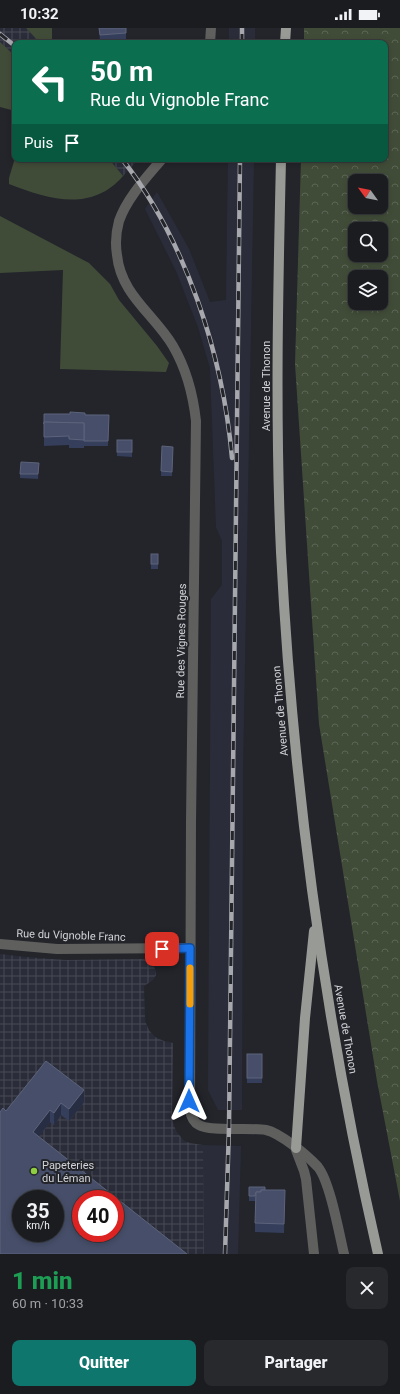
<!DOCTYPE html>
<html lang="fr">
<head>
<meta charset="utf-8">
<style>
	body { margin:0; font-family:Roboto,sans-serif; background:#27292d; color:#f1f3f6; height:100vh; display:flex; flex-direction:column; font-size:15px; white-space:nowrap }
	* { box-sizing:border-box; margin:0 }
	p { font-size:13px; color:#9fa1a5 }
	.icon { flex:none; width:22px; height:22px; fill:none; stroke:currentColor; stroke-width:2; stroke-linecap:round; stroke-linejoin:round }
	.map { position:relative; height:1226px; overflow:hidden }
	.drawer { display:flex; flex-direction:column; background:#1a1c20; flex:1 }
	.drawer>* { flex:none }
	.hud { position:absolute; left:12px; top:12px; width:376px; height:122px; border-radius:8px; box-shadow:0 2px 6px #0003,0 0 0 1px #383a3e; background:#0b6e4f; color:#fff; overflow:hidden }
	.needle { width:26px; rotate:303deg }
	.buttons { position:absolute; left:348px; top:146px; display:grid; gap:8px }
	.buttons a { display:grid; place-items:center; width:40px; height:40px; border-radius:8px; background:#1a1c20; box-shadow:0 2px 6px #0003,0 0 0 1px #383a3e; font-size:20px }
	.speed { position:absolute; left:12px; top:1162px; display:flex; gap:8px; font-size:20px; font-weight:700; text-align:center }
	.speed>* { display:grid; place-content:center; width:52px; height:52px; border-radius:50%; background:#1a1c20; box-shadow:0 2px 6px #0003,0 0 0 1px #383a3e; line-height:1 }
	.speed small { font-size:10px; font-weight:400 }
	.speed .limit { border:6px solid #d22; background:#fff; color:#111 }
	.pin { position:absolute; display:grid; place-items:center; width:34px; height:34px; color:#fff; margin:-17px; border-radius:8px; box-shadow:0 2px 6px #0006 }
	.me { position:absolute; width:44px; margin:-22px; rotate:0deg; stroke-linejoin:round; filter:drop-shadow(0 0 3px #0008) }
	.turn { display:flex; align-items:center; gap:14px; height:84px; padding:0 12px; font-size:18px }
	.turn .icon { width:52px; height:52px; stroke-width:2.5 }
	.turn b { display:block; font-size:28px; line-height:34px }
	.then { display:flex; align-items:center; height:38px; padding:0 12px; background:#0003; gap:8px; font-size:15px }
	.round { display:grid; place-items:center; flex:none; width:42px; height:42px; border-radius:8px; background:#27292d }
	.head { display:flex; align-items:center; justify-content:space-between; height:68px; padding:0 12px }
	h1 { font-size:24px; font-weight:800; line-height:30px; color:#1e9e55 }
	.action { display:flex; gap:8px; margin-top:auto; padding:8px 12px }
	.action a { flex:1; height:46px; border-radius:8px; background:#0f766e; color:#fff; font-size:16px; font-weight:800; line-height:46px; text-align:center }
	.action a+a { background:#27292d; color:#f1f3f6 }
	.status { display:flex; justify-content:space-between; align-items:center; height:28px; padding:0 20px; background:#1a1c20; direction:ltr }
	.status svg { height:11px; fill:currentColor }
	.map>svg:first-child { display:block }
	.built { fill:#2a2d39 }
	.industrial { fill:url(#industrial-grid); fill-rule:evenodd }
	.grass { fill:#414c38 }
	.forest { fill:url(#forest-crowns); fill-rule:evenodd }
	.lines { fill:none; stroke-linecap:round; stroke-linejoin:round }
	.minor { stroke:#5f605d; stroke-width:10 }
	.major { stroke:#989b95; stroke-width:10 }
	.rail-casing { stroke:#a7a8ad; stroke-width:4.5 }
	.rail { stroke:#23252b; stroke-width:3; stroke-dasharray:9; stroke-linecap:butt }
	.wall { fill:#353e5b }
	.shaded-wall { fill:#272d42 }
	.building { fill:#464e69; stroke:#5c637a; fill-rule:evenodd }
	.route-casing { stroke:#114b97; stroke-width:10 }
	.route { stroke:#1a73e8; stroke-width:7 }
	.slow { stroke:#f59e0b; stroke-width:7 }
	.poi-dot { fill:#8fcd41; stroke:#23252b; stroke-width:1.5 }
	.labels { text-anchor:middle; stroke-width:4; stroke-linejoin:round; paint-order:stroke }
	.street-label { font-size:11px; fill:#d2d3d7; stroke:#23252b }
	.poi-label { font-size:11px; fill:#d2d3d7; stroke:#23252b; text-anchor:start }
</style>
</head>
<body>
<div class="status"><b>10:32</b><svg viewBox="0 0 49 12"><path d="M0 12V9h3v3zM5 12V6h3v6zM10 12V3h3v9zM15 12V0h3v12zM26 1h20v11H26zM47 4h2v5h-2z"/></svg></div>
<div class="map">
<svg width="400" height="1226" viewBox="0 0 400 1226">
	<defs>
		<pattern id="industrial-grid" width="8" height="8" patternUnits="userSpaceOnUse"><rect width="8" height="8" fill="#2a2d39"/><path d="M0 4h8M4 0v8" fill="none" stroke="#484b55"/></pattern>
		<pattern id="forest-crowns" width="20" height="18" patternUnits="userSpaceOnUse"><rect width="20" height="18" fill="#414c38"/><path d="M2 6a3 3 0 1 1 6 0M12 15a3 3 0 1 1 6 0" fill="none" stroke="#5c6554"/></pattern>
	</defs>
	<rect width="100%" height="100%" fill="#23252b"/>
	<g class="built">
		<rect x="229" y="0" width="26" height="15"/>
		<path d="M228,131H254L243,741L242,1082H218L208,1062L211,571L222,557V513L216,499L210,340L198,299L176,243L145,181L157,164L189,221L210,274L226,272Z"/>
		<path d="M203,1117L241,1118L238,1226H204Z"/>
	</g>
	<g class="industrial">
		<path d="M0,0H26L40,15H15V75L0,71Z"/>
		<path d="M109,131H134L136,134L123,148Z"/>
		<path d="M0,926L25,929L66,932L143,931L149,932L153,936L155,941L156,947L153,952L144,958L145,993L149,1002L155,1009L164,1013L173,1015L172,1091L176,1103L184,1113L190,1115L203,1117L204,1226H0ZM21,1171H55V1205H21ZM81,1171H115V1205H81Z"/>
	</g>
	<g class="grass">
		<path d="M26,0H52V15H40Z"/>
		<path d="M0,14L15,28V83L0,79Z"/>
		<path d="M15,130L54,131L61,133L62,131H109L123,148C91,185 48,171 9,156V150Z"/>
		<path d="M0,188L89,235L110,256L119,272L157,318L169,335L166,344L60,341L63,242L0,245Z"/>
	</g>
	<path class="forest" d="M304,0H400V1173L377,1053L319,696L295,336L301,131H385V15H304ZM355,153H381V179H355ZM355,201H381V227H355ZM355,249H381V275H355Z"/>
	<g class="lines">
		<g class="minor">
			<path d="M210,15L211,0"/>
			<path d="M162,131C146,150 127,170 119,193C116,204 115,215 117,227C121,267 154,286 173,318C187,342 193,366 196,393L191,794L190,1082C191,1089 193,1094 199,1097C210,1104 250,1099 266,1102C280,1105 307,1127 318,1139C330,1154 339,1205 344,1226"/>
			<path d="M0,916L57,921L190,920"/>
			<path d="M296,1122L304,1143L306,1151L314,1226"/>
		</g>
		<g class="major">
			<path d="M285,15L286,0"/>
			<path d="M281,131C278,262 275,394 281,524C293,761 325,995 378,1226"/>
			<path d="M296,1120L305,990L314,903"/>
		</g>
		<g class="rail-casing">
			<g id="rail">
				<path d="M0,6L15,18"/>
				<path d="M242,15V0"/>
				<path d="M122,131C186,213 223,327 232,430"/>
				<path d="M225,1226L229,1100L240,131"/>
			</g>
		</g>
		<use href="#rail" class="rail"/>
	</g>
	<g class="wall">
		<path d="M99,0H126V14L100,15Z"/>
		<path d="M44,386L109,387L108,418H84V416V420H69V417L44,418Z"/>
		<path d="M117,412H132V429L117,428Z"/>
		<path d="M162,418L173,419L172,448H161Z"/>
		<path d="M39,435L38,451L20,450V446Z"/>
		<rect x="151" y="526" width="7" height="15"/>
		<rect x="247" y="1026" width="15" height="29"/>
		<path d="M46,1033L84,1074L69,1093L61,1087L54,1097L50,1094L39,1108L6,1083Z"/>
		<path d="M249,1159L265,1162H285L284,1205L255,1204V1173H249Z"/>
	</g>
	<g class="shaded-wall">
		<path d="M84,1062V1074L69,1093V1081Z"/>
		<path d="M61,1075V1087L54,1097V1085Z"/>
		<path d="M50,1082V1094L33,1116V1104Z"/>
	</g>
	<g class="building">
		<path d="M99,0H126V5L100,7Z"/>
		<path d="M70,384L85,385V387H109L108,413H84V395L44,394V396V386H70Z"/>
		<path d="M44,394L84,395V412L69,411V408L44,409Z"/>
		<rect x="117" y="412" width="15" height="12"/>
		<path d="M162,418L173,419L172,444L161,443Z"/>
		<path d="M21,434L39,435L38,446H20Z"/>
		<rect x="151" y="526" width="7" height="10"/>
		<rect x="247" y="1026" width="15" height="24"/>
		<path d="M46,1033L84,1062L69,1081L61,1075L54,1085L50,1082L33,1104L187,1226H0V1084L3,1080L6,1083ZM21,1171H55V1205H21ZM81,1171H115V1205H81Z"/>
		<path d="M249,1159H265V1162H261V1164H256L255,1168H249Z"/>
		<path d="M261,1162H285L284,1196L255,1195L256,1164H261Z"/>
	</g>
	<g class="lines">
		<g class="route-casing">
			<path id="route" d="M162,921L190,920L189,1073"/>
		</g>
		<use href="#route" class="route"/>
		<path class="slow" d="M190,976V940"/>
	</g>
	<circle class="poi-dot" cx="34" cy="1143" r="4"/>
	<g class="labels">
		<g class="street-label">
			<text transform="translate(266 358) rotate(-90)" y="4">Avenue de Thonon</text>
			<text transform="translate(181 613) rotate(-89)" y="4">Rue des Vignes Rouges</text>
			<text transform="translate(280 683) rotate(-95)" y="4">Avenue de Thonon</text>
			<text transform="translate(71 907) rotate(2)" y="4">Rue du Vignoble Franc</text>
			<text transform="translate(346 1001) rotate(80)" y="4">Avenue de Thonon</text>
		</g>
		<g class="poi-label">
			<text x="42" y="1141">Papeteries<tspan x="42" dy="13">du Léman</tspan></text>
		</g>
	</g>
</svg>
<div class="buttons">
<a><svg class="needle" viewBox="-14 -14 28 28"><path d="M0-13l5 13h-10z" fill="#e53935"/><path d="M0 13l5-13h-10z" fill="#9fa1a5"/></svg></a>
<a><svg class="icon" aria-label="search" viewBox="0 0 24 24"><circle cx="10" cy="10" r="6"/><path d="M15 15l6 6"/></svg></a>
<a><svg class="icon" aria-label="layers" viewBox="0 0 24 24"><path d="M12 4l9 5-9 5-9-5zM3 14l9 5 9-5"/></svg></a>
</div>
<div class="speed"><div>35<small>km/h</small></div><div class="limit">40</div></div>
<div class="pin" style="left:162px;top:921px;background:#d93025"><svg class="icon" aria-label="arrive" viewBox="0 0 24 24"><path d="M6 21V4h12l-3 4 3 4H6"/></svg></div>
<svg class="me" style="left:189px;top:1073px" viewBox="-20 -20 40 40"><path d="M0-17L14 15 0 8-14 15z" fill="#1a73e8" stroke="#fff" stroke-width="4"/></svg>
<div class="hud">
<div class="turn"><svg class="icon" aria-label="left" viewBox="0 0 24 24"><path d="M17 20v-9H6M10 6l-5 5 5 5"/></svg><div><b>50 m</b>Rue du Vignoble Franc</div></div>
<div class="then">Puis<svg class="icon" aria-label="arrive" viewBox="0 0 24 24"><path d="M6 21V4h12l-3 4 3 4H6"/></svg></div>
</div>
</div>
<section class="drawer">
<div class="head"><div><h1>1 min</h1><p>60 m · 10:33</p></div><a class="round"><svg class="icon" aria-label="close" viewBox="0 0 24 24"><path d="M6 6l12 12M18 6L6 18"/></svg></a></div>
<div class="action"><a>Quitter</a><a>Partager</a></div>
</section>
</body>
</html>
